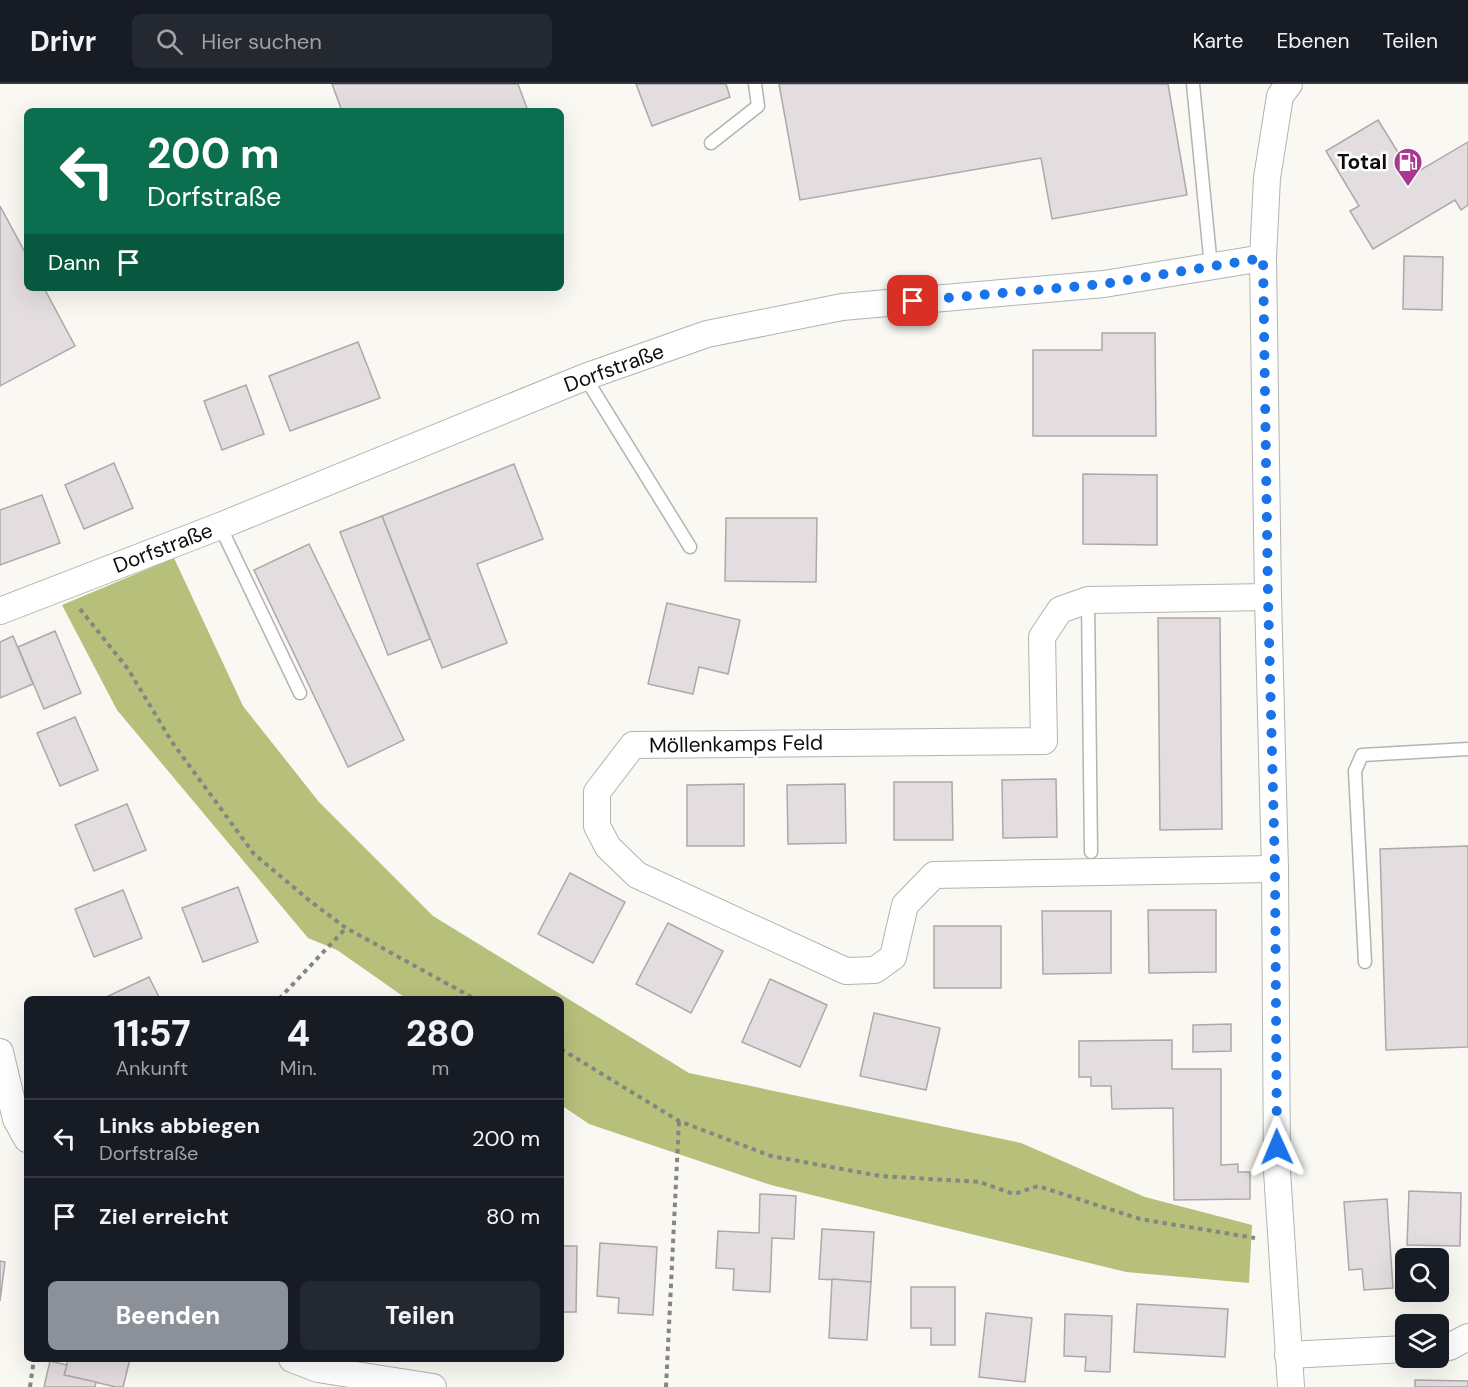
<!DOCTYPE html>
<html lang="de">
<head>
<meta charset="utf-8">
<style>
	body { margin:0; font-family:"DM Sans",sans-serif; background:#242831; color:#f1f3f6; height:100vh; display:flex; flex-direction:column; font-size:22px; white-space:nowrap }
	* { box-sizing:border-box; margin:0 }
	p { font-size:20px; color:#9ea1a6 }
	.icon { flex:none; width:33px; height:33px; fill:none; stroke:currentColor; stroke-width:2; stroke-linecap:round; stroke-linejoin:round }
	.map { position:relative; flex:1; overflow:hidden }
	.sheet { position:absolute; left:24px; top:912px; width:540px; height:366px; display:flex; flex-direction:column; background:#171b24; border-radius:9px; box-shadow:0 6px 24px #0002 }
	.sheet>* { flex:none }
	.hud { position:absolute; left:24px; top:24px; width:540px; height:183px; border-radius:9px; box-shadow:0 6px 24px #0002; background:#0b6e4f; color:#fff; overflow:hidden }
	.tools { position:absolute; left:1395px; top:1164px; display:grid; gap:12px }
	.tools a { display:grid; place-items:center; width:54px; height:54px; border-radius:9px; background:#171b24; box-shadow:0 6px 24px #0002; font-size:30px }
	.pin { position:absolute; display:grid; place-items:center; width:51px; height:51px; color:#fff; margin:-26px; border-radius:12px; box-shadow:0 3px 9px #0006 }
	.me { position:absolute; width:66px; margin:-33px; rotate:359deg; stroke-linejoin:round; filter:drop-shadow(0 0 4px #0008) }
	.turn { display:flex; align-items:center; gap:21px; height:126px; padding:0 24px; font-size:27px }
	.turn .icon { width:78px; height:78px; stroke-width:2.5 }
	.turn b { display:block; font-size:42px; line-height:51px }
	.then { display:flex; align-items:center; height:57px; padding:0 24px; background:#0003; gap:12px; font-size:22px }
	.eta { display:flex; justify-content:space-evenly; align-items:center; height:102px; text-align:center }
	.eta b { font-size:36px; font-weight:800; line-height:42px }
	.primary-button { display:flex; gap:12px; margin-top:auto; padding:12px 24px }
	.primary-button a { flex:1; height:69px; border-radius:9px; background:#8c9099; color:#fff; font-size:24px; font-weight:800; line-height:69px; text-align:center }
	.primary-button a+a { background:#242831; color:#f1f3f6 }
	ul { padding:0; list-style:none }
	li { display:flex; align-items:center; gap:18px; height:78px; padding:0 24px; border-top:2px solid #363941 }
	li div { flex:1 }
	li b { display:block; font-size:22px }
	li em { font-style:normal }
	header { display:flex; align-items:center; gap:36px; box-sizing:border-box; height:84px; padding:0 30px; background:#171b24; border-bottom:2px solid #363941 }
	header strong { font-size:28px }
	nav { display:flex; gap:33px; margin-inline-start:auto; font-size:21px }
	.search { width:420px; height:54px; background:#242831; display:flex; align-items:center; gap:15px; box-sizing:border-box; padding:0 21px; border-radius:9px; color:#9ea1a6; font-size:22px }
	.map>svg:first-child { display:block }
	.forest { fill:#b7c07b }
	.building { fill:#e3dddf; stroke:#ada8a9; stroke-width:1.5 }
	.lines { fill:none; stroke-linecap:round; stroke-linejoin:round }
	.lane-casing { stroke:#b4b3af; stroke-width:15 }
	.street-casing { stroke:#b4b3af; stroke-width:28 }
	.path { stroke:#868582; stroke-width:4; stroke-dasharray:4.5 4.5; stroke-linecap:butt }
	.lane { stroke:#fff; stroke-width:12 }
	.street { stroke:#fff; stroke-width:26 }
	.route { stroke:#1a73e8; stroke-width:10; stroke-dasharray:0 18 }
	.labels { text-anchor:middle; stroke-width:5; stroke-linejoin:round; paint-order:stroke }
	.poi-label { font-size:21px; font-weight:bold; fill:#0d0d0c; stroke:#fff; text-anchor:end }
	.street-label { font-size:21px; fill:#0d0d0c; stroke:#fff }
</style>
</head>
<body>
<header>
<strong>Drivr</strong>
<div class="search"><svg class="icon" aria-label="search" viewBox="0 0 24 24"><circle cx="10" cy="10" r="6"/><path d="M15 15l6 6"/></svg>Hier suchen</div>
<nav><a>Karte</a><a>Ebenen</a><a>Teilen</a></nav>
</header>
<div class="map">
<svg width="1468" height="1303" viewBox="0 0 1468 1303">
	<rect width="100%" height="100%" fill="#f9f8f3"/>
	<path class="forest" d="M174,474L243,622L319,718L433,832L689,989L1021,1059L1145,1113L1252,1141L1249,1199L1126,1188L771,1101L589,1040L561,1021V915H407L337,866L308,854L117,626L62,521Z"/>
	<g class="building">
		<path d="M332,0H518L528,27H342Z"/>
		<path d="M636,0H726L730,13L652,42Z"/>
		<path d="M779,0H1168L1187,111L1052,135L1041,74L800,116Z"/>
		<path d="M1378,36L1412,91L1468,58V121L1461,126L1455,116L1373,165L1350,127L1359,122L1326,67Z"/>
		<path d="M0,122L27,172V204H44L75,262L0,302Z"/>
		<path d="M1404,172L1443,173L1442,226L1403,225Z"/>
		<path d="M1102,249H1155L1156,352H1033V266H1102Z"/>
		<path d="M358,258L380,314L290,347L269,292Z"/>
		<path d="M246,301L264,350L222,366L204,317Z"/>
		<path d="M114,379L133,424L84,445L65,401Z"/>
		<path d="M514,380L543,455L477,480L507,559L442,584L382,432Z"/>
		<path d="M1083,390L1157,391V461L1083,460Z"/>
		<path d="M42,411L60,459L0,481V426Z"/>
		<path d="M382,432L430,555L388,571L340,448Z"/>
		<path d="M726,434H817L816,498L725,497Z"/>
		<path d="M309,460L404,656L348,683L254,486Z"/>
		<path d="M667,519L740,536L728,590L699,583L693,610L648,600Z"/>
		<path d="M1158,534H1220L1222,745L1160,746Z"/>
		<path d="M55,547L81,609L44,625L18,563Z"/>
		<path d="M13,552L33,600L0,614V558Z"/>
		<path d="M75,633L98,686L60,702L37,649Z"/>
		<path d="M1056,695L1057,753L1003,754L1002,696Z"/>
		<path d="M894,698H952L953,756H894Z"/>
		<path d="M744,700V762H687V701Z"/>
		<path d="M845,700L846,759L788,760L787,701Z"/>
		<path d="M127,720L146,766L94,787L75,741Z"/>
		<path d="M1468,762V963L1386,966L1380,765Z"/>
		<path d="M570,789L625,818L593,879L538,850Z"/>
		<path d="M238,803L258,858L203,878L182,824Z"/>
		<path d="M123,806L142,854L94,873L75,825Z"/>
		<path d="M1148,826H1216V888L1149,889Z"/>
		<path d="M1042,827H1111V889L1043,890Z"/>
		<path d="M668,839L723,867L691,929L636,900Z"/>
		<rect x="934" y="842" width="67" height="62"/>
		<path d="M149,893L160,915H102Z"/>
		<path d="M770,895L827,921L800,983L742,958Z"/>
		<path d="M874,929L940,944L926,1006L860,992Z"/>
		<path d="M1231,940V967L1193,968V941Z"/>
		<path d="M1172,956V985H1221V1081L1238,1080V1088H1250V1115L1174,1116L1173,1024L1112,1025L1111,1002H1091V993H1079V957Z"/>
		<path d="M1409,1107L1461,1109L1460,1162L1407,1161Z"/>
		<path d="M760,1110L796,1112L794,1155L772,1154L770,1208L733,1206L734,1185L716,1184L718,1147L759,1149Z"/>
		<path d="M1387,1115L1393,1204L1364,1206L1362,1185L1349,1186L1344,1118Z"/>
		<path d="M822,1145L874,1148L871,1198L819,1195Z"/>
		<path d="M600,1159L657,1163L653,1231L618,1229L619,1214L597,1212Z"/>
		<path d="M561,1162H577L576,1228H561Z"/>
		<path d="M0,1177L5,1178L0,1217Z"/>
		<path d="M832,1195L871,1198L867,1256L829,1254Z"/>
		<path d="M911,1203H955V1261H931V1244H911Z"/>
		<path d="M1137,1220L1228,1225L1225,1273L1134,1268Z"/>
		<path d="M986,1229L1032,1234L1025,1298L979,1293Z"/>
		<path d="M1065,1230L1112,1232L1110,1288L1085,1287L1086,1273L1064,1272Z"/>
		<path d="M68,1275H130L123,1303H116L64,1291Z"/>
		<path d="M50,1277L67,1281L64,1291L96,1298L95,1303H44Z"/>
		<path d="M1415,1296L1468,1297V1303H1415Z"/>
	</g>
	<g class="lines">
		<g class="lane-casing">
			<g id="lane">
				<path d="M1193,0L1211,183"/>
				<path d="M711,59L758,22L755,0"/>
				<path d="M585,293L690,463"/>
				<path d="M220,442L300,609"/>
				<path d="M1088,516L1091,768"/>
				<path d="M1365,878L1355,687L1362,671L1468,665"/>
			</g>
		</g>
		<g class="street-casing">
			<g id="street">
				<path d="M1289,0L1280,12L1267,94L1263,174L1268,513L1275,785L1277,1087L1291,1303"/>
				<path d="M1268,513L1088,516L1060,526L1042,553L1044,657L633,661L597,708V742L608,763L637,791L846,887L875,886L893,873L905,821L934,791L1275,785"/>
				<path d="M0,527L220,442L585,293L707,250L842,223L1104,200L1263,174"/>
				<path d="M0,968L16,1035L27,1055"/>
				<path d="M1438,1263H1449L1468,1253"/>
				<path d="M1288,1271L1406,1265"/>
				<path d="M292,1275L318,1285L433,1303"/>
			</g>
		</g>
		<g class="path">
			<path d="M80,525L128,585L172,658L254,770L310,817L346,844L475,915"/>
			<path d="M279,915L346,844"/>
			<path d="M561,965L679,1037L771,1072L880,1092L980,1098L1014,1110L1038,1102L1140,1135L1255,1154"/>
			<path d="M30,1303L34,1275"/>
			<path d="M666,1303L679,1037"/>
		</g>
		<use href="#lane" class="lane"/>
		<use href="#street" class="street"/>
	</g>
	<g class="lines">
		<path class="route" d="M913,217L1104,200L1263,174L1268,513L1275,785L1277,1063"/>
	</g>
	<defs>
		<g id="fuel-pin" transform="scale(1.5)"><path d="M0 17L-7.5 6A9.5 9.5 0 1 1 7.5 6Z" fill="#ac378f" stroke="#fff"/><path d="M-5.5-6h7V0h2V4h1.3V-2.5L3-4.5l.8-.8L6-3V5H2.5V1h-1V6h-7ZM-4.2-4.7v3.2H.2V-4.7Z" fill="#fff"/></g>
	</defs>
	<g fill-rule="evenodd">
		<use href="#fuel-pin" x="1408" y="78"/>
	</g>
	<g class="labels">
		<g class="poi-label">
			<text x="1387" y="85">Total</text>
		</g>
		<g class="street-label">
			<text transform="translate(614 284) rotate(-20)" y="7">Dorfstraße</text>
			<text transform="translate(163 464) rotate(-21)" y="7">Dorfstraße</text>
			<text transform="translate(736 660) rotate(-1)" y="7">Möllenkamps Feld</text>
		</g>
	</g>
</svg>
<div class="tools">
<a><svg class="icon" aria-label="search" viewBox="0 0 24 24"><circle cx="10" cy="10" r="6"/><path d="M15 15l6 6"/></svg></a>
<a><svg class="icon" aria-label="layers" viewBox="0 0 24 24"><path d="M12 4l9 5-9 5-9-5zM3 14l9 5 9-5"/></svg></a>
</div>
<div class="pin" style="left:913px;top:217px;background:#d93025"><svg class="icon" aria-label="arrive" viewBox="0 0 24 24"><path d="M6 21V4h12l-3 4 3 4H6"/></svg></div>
<svg class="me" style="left:1277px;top:1063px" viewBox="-20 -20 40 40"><path d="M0-17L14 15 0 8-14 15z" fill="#1a73e8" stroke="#fff" stroke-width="4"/></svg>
<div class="hud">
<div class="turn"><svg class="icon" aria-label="left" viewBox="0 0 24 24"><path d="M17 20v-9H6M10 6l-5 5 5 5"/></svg><div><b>200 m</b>Dorfstraße</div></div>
<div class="then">Dann<svg class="icon" aria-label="arrive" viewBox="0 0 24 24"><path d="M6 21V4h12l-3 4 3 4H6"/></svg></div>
</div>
<section class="sheet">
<div class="eta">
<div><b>11:57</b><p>Ankunft</p></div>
<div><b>4</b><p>Min.</p></div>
<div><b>280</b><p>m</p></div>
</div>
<ul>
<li><svg class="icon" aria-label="left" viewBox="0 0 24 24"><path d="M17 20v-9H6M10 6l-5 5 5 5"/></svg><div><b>Links abbiegen</b><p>Dorfstraße</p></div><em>200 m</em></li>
<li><svg class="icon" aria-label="arrive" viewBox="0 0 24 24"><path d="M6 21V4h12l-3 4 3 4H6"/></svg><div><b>Ziel erreicht</b></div><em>80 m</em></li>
</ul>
<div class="primary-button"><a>Beenden</a><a>Teilen</a></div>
</section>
</div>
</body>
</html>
